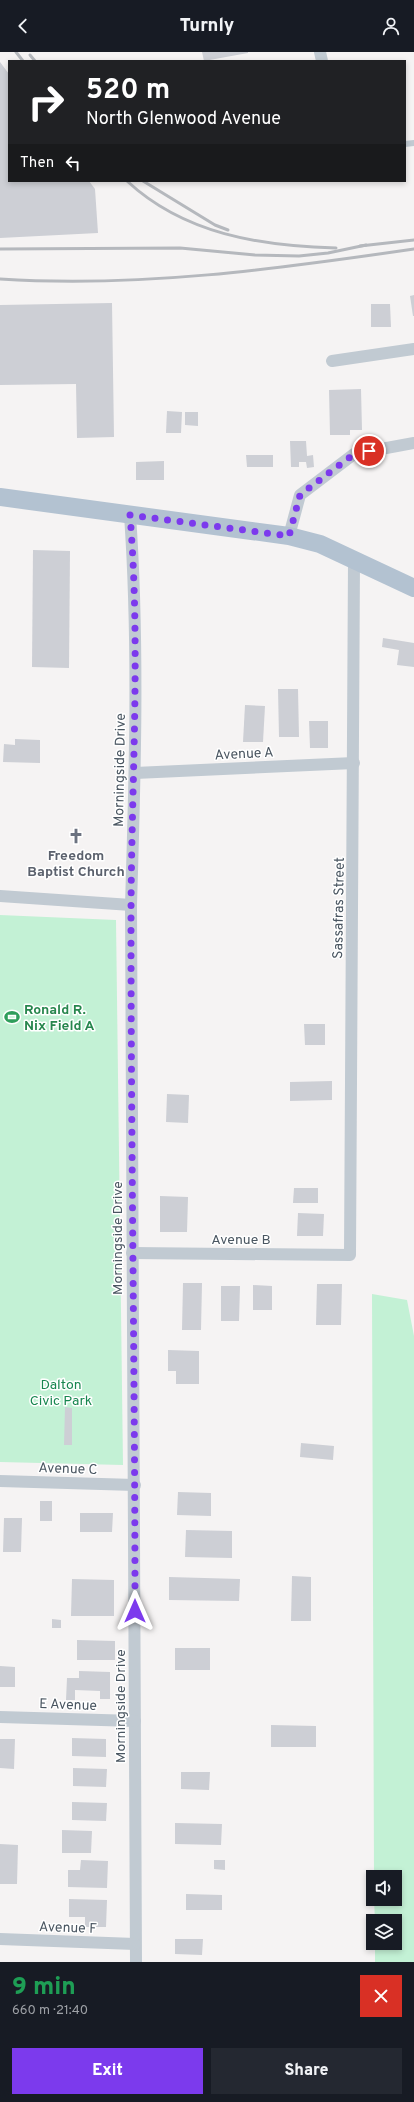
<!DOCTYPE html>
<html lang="en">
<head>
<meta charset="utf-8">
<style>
	body { margin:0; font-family:Overpass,sans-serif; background:#242831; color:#f1f3f6; height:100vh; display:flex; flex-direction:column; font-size:15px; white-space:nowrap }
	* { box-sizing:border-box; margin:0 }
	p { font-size:13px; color:#9ea1a6 }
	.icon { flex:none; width:22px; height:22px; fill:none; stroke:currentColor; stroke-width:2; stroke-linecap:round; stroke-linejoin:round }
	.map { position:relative; height:1910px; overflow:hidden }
	.panel { display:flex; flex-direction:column; background:#171b24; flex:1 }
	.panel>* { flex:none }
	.guide { position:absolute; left:8px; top:8px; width:398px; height:122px; border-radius:0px; box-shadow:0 2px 6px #0003; background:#202124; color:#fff; overflow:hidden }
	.controls { position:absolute; left:366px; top:1818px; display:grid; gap:8px }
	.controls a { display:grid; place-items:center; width:36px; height:36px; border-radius:0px; background:#171b24; box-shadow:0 2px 6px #0003; font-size:20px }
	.pin { position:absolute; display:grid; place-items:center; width:34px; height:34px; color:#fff; margin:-17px; border:2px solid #fff; border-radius:50%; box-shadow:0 1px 4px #0007 }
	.me { position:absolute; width:44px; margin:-22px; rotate:0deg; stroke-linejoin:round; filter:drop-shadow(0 0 3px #0008) }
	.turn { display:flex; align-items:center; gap:14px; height:84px; padding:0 12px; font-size:18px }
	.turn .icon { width:52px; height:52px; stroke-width:2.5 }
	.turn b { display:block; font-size:28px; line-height:34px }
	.then { display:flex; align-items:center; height:38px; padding:0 12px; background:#0003; gap:8px; font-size:15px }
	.round { display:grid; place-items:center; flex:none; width:42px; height:42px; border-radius:0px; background:#242831 }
	.overview { display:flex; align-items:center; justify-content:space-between; height:68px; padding:0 12px }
	h1 { font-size:24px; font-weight:800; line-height:30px; color:#1e9e55 }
	.action { display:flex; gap:8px; margin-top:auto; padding:8px 12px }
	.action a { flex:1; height:46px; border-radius:0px; background:#7c3aed; color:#fff; font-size:16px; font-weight:800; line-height:46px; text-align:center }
	.action a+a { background:#242831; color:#f1f3f6 }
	header { display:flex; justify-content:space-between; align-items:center; height:52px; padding:0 12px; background:#171b24; font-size:18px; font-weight:800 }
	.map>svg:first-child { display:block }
	.green { fill:#c3f1d5 }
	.building { fill:#cdcfd5 }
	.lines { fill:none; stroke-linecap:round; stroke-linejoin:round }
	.lane { stroke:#c1cad2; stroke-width:6 }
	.street { stroke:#c1cad2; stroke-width:12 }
	.primary { stroke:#b3c2d1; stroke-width:18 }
	.rail { stroke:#b5b8bd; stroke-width:3 }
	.route { stroke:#7c3aed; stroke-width:7; stroke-dasharray:0 12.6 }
	.labels { text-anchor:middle; stroke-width:3; stroke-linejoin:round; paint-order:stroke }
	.street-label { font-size:14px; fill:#4a5661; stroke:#fff }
	.worship-label { font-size:14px; font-weight:bold; fill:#5b616d; stroke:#fff }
	.leisure-label { font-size:14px; font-weight:bold; fill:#27864d; stroke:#fff; text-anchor:start }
	.park-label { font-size:14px; fill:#17864f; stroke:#fff }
</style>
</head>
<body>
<header><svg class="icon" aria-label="back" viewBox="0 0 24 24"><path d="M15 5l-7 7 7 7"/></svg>Turnly<svg class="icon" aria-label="person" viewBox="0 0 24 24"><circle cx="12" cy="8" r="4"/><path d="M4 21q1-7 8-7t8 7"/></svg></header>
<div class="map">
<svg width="414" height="1910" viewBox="0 0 414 1910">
	<rect width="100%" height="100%" fill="#f5f3f3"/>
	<g class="green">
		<path d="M0,863L116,868L123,1413L0,1410Z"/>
		<path d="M372,1242L407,1248L414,1284V1910H375V1891H395V1869H375L374,1847H395V1825H374Z"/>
	</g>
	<g class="building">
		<path d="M202,0H248V1L204,9Z"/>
		<path d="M0,10L9,22V129H89L95,137L98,181L0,186Z"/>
		<path d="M414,243V264H413L410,244Z"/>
		<path d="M112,251L114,385L77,386L76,332L0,333V253Z"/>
		<path d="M371,252H390L391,275H371Z"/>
		<path d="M361,337L362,378H350V383H330L329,338Z"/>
		<path d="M167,359L182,360L181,381H166Z"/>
		<path d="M185,360H198V374L185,373Z"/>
		<path d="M290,389H306L307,404L313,403L314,415L307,416L306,410H299V415H291Z"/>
		<path d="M246,403H273V415H247Z"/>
		<path d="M164,409V428H136V410Z"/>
		<path d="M33,498L70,499L69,616L32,615Z"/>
		<path d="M383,586L414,591V615L397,613L399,598L382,595Z"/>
		<path d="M278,637H298L299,685H279Z"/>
		<path d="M245,653L265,654L263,690H243Z"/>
		<path d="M309,669H328V696H310Z"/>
		<path d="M15,687L40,688V711L3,710L4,692L15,693Z"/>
		<path d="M304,972H325V993H305Z"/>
		<path d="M332,1029V1048L290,1049V1030Z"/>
		<path d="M167,1042L189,1043L188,1071L166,1070Z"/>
		<path d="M294,1136H318V1151H293Z"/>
		<path d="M160,1144L188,1145L187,1180H160Z"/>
		<path d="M298,1161L324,1162L323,1184H297Z"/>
		<path d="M183,1231H202L201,1278H182Z"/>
		<path d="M317,1232H342L341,1273H316Z"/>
		<path d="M253,1233L272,1234V1258H253Z"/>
		<path d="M221,1234H240L239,1269H221Z"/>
		<path d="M168,1298L199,1299V1332H176V1319H168Z"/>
		<path d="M65,1355L72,1356V1393H64Z"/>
		<path d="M301,1391L334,1394L333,1408L300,1405Z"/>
		<path d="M178,1440L211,1441V1464L177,1463Z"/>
		<rect x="40" y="1449" width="12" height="20"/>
		<path d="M80,1461H113L112,1480H80Z"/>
		<path d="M4,1466H22L21,1500H3Z"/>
		<path d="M186,1478L232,1479V1506L185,1505Z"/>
		<path d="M292,1524L311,1525V1569H291Z"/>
		<path d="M169,1525L240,1527L239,1549L169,1548Z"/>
		<path d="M72,1527L114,1528V1564H71Z"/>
		<path d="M52,1567L61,1568V1576H52Z"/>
		<path d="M77,1588L115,1589V1608H77Z"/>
		<rect x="175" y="1596" width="35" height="22"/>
		<path d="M0,1614L15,1615V1635H0Z"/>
		<path d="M79,1619L110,1620V1647H100V1639L75,1638V1648H66L67,1626H79Z"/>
		<path d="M271,1673L316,1674V1695H271Z"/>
		<path d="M72,1686L106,1687V1705L72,1704Z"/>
		<path d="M0,1687H15L14,1717L0,1716Z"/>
		<path d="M73,1716L107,1717L106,1735L73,1734Z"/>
		<path d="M181,1720H210L209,1738L181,1737Z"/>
		<path d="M72,1750L107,1751L106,1769L72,1768Z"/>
		<path d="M175,1771L222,1772L221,1793L175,1792Z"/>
		<path d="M62,1778L92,1779L91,1801H62Z"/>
		<path d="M0,1792L18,1793L17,1832H0Z"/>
		<path d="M81,1808L108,1809L107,1836L68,1835V1818H80Z"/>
		<path d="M214,1808H225V1818L214,1817Z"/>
		<path d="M186,1842L222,1843V1858H186Z"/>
		<path d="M69,1847L107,1848L106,1875H85V1865H69Z"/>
		<path d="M175,1887H203L202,1903L175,1902Z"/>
	</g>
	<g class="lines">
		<path class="lane" d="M405,92L414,91"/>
		<g class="street">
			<path d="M320,0L322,9"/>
			<path d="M332,309L414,297"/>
			<path d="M130,463C139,593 135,723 131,853L136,1910"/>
			<path d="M289,484L300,443L354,402L414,391"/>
			<path d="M135,721L354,711"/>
			<path d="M0,844L131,853"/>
			<path d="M132,1201L350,1203L354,510"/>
			<path d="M0,1429L135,1433"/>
			<path d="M0,1665L135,1669"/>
			<path d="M0,1887L135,1892"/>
		</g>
		<path class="primary" d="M0,445L289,484L320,492L414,536"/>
		<g class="rail">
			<path d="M16,0L23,9"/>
			<path d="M30,3L35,9"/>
			<path d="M127,129C184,182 260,194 336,196"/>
			<path d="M143,129L215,173L228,178"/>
			<path d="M360,194L414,188"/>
			<path d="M0,197L180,196L255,203L299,204L328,201L366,193"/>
			<path d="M0,227C139,236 277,217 414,197"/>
		</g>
	</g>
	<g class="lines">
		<path class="route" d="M135,1559C135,1329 131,1100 131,870C131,735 141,599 130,463L289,484L300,443L354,402L369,399"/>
	</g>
	<defs>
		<g id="church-bare" transform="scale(1.2)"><path d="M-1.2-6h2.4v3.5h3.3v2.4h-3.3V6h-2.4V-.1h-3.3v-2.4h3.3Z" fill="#6b7280" stroke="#fff" stroke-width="2.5" paint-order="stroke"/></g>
		<g id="stadium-bare" transform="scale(1.2)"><path d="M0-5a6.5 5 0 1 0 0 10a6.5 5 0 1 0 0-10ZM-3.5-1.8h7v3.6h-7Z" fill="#2e9e5b" stroke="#fff" stroke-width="2.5" paint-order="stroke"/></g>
	</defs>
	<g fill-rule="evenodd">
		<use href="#church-bare" x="76" y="784"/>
		<use href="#stadium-bare" x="12" y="965"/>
	</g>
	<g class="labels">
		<g class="street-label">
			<text transform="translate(244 701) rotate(-3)" y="5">Avenue A</text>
			<text transform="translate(119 718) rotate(-89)" y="5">Morningside Drive</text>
			<text transform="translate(338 856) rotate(-89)" y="5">Sassafras Street</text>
			<text transform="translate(117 1186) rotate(-90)" y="5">Morningside Drive</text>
			<text x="241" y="1192">Avenue B</text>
			<text transform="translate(68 1416) rotate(2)" y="5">Avenue C</text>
			<text transform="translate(68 1652) rotate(2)" y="5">E Avenue</text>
			<text transform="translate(120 1654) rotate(-90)" y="5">Morningside Drive</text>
			<text transform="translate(68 1875) rotate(2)" y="5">Avenue F</text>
		</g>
		<g class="worship-label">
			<text x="76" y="808">Freedom<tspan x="76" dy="16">Baptist Church</tspan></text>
		</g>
		<g class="leisure-label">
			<text x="24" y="962">Ronald R.<tspan x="24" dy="16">Nix Field A</tspan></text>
		</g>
		<g class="park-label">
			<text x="61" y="1337">Dalton<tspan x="61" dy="16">Civic Park</tspan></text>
		</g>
	</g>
</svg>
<div class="controls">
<a><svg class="icon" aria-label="sound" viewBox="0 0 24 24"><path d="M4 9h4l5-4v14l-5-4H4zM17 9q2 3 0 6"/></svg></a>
<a><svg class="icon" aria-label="layers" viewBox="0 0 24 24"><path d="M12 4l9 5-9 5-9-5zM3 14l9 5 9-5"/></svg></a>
</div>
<div class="pin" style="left:369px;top:399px;background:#d93025"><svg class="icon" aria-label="arrive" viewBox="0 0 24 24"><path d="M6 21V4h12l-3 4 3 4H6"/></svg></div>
<svg class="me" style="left:135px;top:1559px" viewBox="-20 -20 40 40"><path d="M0-17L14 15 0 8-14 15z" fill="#7c3aed" stroke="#fff" stroke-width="4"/></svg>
<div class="guide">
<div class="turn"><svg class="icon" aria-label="right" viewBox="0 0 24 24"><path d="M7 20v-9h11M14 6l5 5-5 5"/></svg><div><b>520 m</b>North Glenwood Avenue</div></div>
<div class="then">Then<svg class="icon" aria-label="left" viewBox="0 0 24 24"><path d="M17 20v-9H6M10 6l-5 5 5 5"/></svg></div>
</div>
</div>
<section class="panel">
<div class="overview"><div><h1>9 min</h1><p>660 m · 21:40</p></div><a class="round" style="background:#d93025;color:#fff"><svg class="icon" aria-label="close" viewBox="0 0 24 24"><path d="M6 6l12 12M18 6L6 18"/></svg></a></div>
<div class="action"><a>Exit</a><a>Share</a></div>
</section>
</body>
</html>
